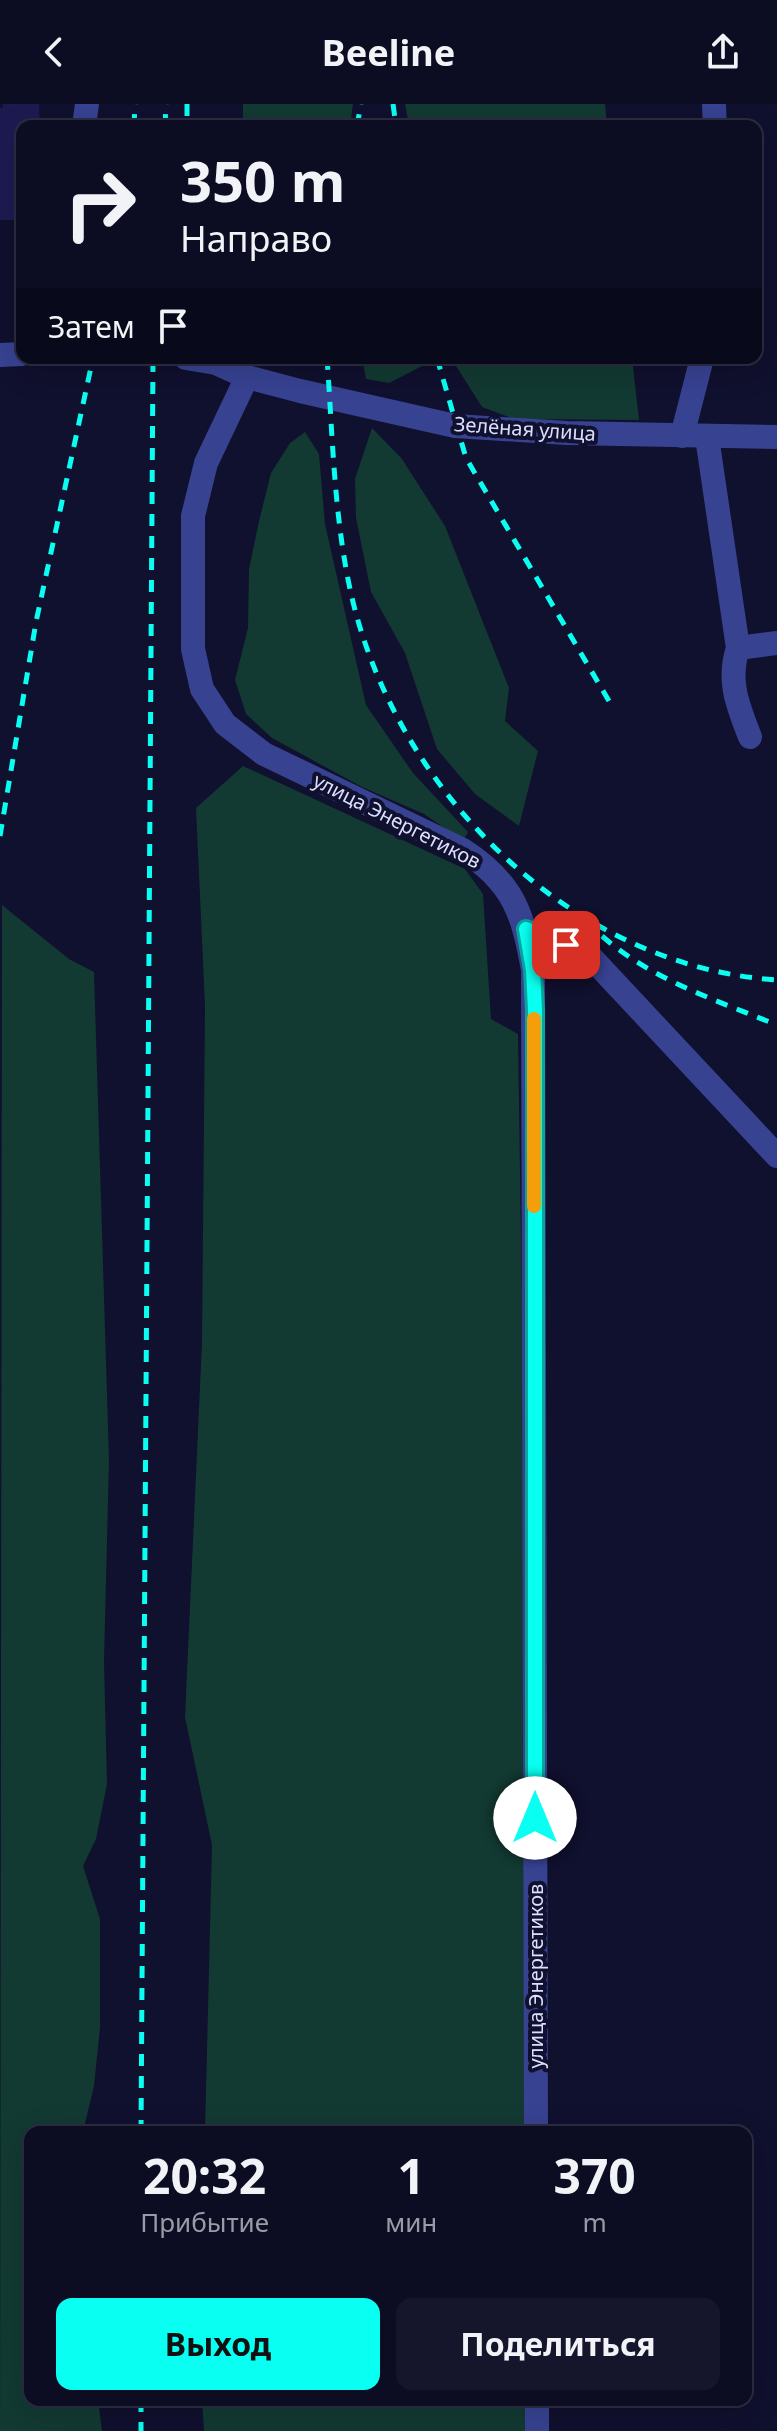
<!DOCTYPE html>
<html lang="ru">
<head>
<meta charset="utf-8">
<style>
	body { margin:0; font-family:"Noto Sans",sans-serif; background:#15152b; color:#f1f3f6; height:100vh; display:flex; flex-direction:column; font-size:30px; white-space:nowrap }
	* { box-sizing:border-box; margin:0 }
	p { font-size:26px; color:#9a9ba6 }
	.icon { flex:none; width:44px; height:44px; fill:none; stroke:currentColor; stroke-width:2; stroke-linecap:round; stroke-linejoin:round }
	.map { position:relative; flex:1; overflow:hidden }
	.sheet { position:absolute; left:24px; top:2022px; width:728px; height:280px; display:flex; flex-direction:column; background:#0c0c23; border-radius:16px; box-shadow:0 8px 32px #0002,0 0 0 2px #2c2c41 }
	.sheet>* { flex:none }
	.top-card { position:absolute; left:16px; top:16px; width:746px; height:244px; border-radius:16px; box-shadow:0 8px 32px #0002,0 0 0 2px #2c2c41; background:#0c0c23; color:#f1f3f6; overflow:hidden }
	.pin { position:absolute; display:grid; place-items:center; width:68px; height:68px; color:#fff; margin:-34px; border-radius:16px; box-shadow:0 4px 12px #0006 }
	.me { position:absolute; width:88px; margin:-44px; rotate:0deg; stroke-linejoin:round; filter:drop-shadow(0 0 6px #0008) }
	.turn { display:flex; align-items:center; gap:28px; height:168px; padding:0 32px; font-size:36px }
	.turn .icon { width:104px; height:104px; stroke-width:2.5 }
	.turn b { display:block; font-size:56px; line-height:68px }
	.then { display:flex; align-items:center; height:76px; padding:0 32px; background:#0003; gap:16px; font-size:30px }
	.eta { display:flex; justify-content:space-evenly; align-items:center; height:136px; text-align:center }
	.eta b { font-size:48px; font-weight:700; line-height:56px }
	.button { display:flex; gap:16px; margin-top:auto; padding:16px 32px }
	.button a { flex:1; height:92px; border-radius:16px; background:#09fff1; color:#111; font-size:32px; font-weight:700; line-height:92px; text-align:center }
	.button a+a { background:#15152b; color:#f1f3f6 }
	header { display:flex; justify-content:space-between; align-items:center; height:104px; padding:0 32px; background:#0c0c23; font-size:36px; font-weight:700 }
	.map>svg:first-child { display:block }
	.green { fill:#123932 }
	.building { fill:#1d1a51 }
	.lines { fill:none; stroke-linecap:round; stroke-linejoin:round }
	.minor { stroke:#374291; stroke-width:24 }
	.rail { stroke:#09fff1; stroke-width:5; stroke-dasharray:12 10; stroke-linecap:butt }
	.route-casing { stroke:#06a69d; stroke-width:20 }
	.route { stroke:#09fff1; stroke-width:14 }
	.slow { stroke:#f59e0b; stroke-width:14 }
	.labels { text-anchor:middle; stroke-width:8; stroke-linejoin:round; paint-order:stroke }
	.street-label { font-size:20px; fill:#dddfff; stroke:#10102f }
</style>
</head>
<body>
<header><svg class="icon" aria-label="back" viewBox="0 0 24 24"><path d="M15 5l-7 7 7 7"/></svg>Beeline<svg class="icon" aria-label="share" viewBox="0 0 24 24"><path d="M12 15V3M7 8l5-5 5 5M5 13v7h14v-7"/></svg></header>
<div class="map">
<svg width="777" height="2327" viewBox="0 0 777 2327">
	<rect width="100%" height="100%" fill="#10102f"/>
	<g class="green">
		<path d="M243,0H353L350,22H243Z"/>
		<path d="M405,0H605L607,22H409Z"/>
		<path d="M362,254H431L432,257L389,279L366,275Z"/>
		<path d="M451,254H632L639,316L514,315L482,303Z"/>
		<path d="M372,324L402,355L445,422L509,584L505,617L538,647L519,722L475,690L437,645L405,549L371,488L356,414L355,375Z"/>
		<path d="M305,328L319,350L325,420L366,601L413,669L468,728L463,737L424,710L362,683L272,634L246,610L235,576L248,524L249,465L259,417L271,369L290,339Z"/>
		<path d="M243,662L465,765L483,790L491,915L518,930L529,1680L528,2028H205L212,1741L185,1613L202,1238L205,902L196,704Z"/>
		<path d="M2,801L69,855L94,868L109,1355L104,1558L107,1680L96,1735L83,1762L100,1815V1924L94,1982L83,2028H30V2296H98L102,2327H0Z"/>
		<path d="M202,2296H526V2327H204Z"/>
	</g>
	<path class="building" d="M3,0H39L40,22H22V116H0V4H3Z"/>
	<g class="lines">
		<g class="minor">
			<path d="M714,2L715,22"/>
			<path d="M84,22L87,0"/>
			<path d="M0,251L22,250"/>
			<path d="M186,254L216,259L247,273L300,287L455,322L567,329L777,333"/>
			<path d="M247,273L206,359L193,412V545L202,585L225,620L264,650L463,746C514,779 523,810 533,866L536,2028"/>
			<path d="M682,332L702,254"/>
			<path d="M707,333L738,544C727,577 738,602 750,633"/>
			<path d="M738,544L777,539"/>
			<path d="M526,825L586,848L777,1052"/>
			<path d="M537,2296V2327"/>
		</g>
		<g class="rail">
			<path d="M187,0V22"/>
			<path d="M393,0L396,22"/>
			<path d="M134,22L135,0"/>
			<path d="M165,22L166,0"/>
			<path d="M357,22L361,0"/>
			<path d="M327,254C333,336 334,422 354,502C403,694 575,863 777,876"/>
			<path d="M437,254L466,354L609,597"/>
			<path d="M0,732L36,518L93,254"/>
			<path d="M602,832C652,876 716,896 777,921"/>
			<path d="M141,2028L153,254"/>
			<path d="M141,2296V2327"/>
		</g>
	</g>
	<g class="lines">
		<g class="route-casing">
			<path id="route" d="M535,1714V906L533,866L526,825L566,841"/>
		</g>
		<use href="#route" class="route"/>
		<path class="slow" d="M534,1102V915"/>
	</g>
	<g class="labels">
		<g class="street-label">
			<text transform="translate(525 325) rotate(4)" y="7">Зелёная улица</text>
			<text transform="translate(397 717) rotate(27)" y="7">улица Энергетиков</text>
			<text transform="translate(536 1872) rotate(-90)" y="7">улица Энергетиков</text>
		</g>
	</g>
</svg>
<div class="pin" style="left:566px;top:841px;background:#d93025"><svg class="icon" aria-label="arrive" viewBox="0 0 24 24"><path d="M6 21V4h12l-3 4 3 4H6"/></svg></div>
<svg class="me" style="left:535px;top:1714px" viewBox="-20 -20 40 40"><circle r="19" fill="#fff"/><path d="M0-13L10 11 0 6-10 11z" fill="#09fff1"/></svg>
<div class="top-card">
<div class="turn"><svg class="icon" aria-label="right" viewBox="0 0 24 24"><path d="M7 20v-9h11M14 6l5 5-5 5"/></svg><div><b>350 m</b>Направо</div></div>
<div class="then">Затем<svg class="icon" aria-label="arrive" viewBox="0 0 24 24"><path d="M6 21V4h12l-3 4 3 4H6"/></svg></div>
</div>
<section class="sheet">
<div class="eta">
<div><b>20:32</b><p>Прибытие</p></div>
<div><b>1</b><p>мин</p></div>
<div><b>370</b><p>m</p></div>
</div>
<div class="button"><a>Выход</a><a>Поделиться</a></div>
</section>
</div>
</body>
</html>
